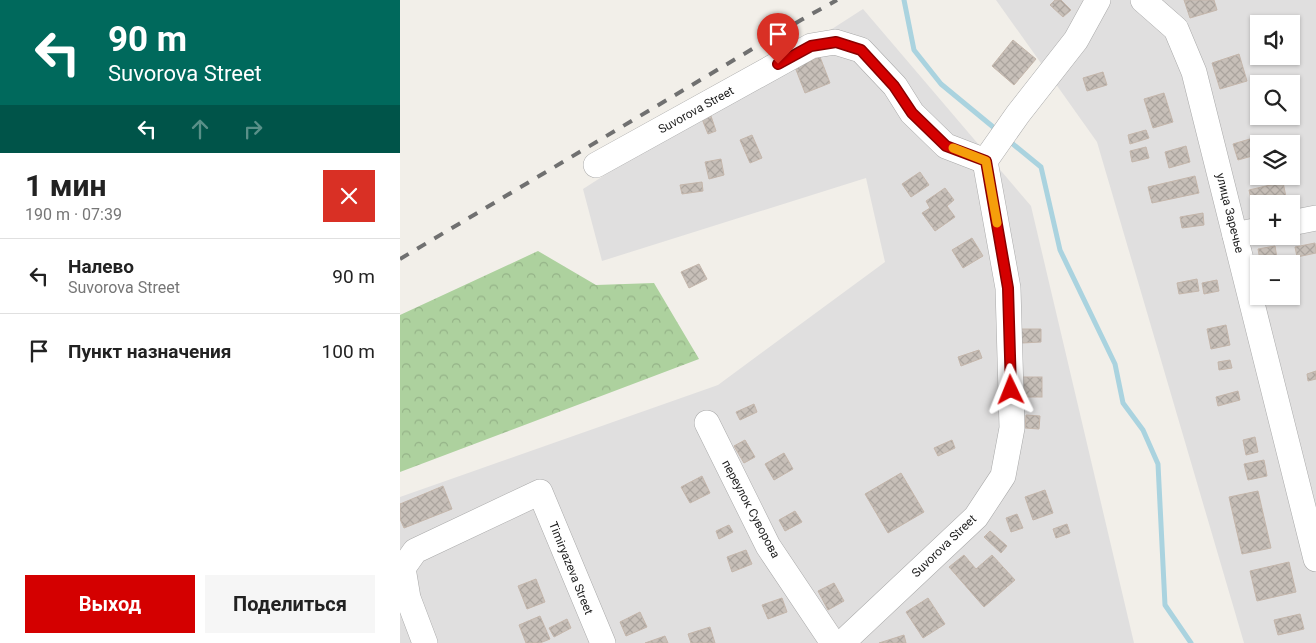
<!DOCTYPE html>
<html lang="ru">
<head>
<meta charset="utf-8">
<style>
	body { margin:0; font-family:Roboto,sans-serif; background:#f6f6f6; color:#222; height:100vh; display:flex; flex-direction:column; font-size:19px; white-space:nowrap }
	* { box-sizing:border-box; margin:0 }
	p { font-size:16px; color:#767676 }
	.icon { flex:none; width:28px; height:28px; fill:none; stroke:currentColor; stroke-width:2; stroke-linecap:round; stroke-linejoin:round }
	.map { position:relative; flex:1; overflow:hidden }
	.details { display:flex; flex-direction:column; background:#fff; width:400px }
	.details>* { flex:none }
	.banner { background:#00695c; color:#fff; overflow:hidden }
	.tools { position:absolute; left:850px; top:15px; display:grid; gap:10px }
	.tools a { display:grid; place-items:center; width:50px; height:50px; border-radius:0px; background:#fff; box-shadow:0 1px 4px #0004; font-size:25px }
	.pin { position:absolute; display:grid; place-items:center; width:42px; height:42px; color:#fff; margin:-51px -21px; border-radius:50% 50% 50% 0; rotate:-45deg; box-shadow:0 0 5px #0007 }
	.pin .icon { rotate:45deg }
	.me { position:absolute; width:55px; margin:-28px; rotate:358deg; stroke-linejoin:round; filter:drop-shadow(0 0 4px #0008) }
	.turn { display:flex; align-items:center; gap:18px; height:105px; padding:0 25px; font-size:22px }
	.turn .icon { width:65px; height:65px; stroke-width:2.5 }
	.turn b { display:block; font-size:35px; line-height:42px }
	.lanes { display:flex; align-items:center; height:48px; padding:0 25px; background:#0003; justify-content:center; gap:25px; direction:ltr }
	.lanes .off { opacity:.35 }
	.round { display:grid; place-items:center; flex:none; width:52px; height:52px; border-radius:0px; background:#f6f6f6 }
	.overview { display:flex; align-items:center; justify-content:space-between; height:85px; padding:0 25px }
	h1 { font-size:30px; font-weight:700; line-height:38px }
	.action { display:flex; gap:10px; margin-top:auto; padding:10px 25px }
	.action a { flex:1; height:58px; border-radius:0px; background:#d40000; color:#fff; font-size:20px; font-weight:700; line-height:58px; text-align:center }
	.action a+a { background:#f6f6f6; color:#222 }
	ul { padding:0; list-style:none }
	li { display:flex; align-items:center; gap:15px; height:75px; padding:0 25px; border-top:1px solid #e0e0e0 }
	li div { flex:1 }
	li b { display:block; font-size:19px }
	li em { font-style:normal }
	main { display:flex; flex:1; min-height:0 }
	.map>svg:first-child { display:block }
	.residential { fill:#e0dfdf; fill-rule:evenodd }
	.forest { fill:url(#forest-crowns) }
	.lines { fill:none; stroke-linecap:round; stroke-linejoin:round }
	.stream { stroke:#aad3df; stroke-width:5 }
	.building { fill:url(#building-cross-hatch); stroke:#c4b6ab }
	.minor-casing { stroke:#a9a9a9; stroke-width:26 }
	.minor { stroke:#fff; stroke-width:25 }
	.rail { stroke:#707070; stroke-width:4; stroke-dasharray:10 10; stroke-linecap:butt }
	.route-casing { stroke:#8a0000; stroke-width:12 }
	.route { stroke:#d40000; stroke-width:9 }
	.slow { stroke:#f59e0b; stroke-width:9 }
	.labels { text-anchor:middle; stroke-width:4; stroke-linejoin:round; paint-order:stroke }
	.street-label { font-size:12px; fill:#222; stroke:#fff }
</style>
</head>
<body>
<main>
<section class="details">
<div class="banner">
<div class="turn"><svg class="icon" aria-label="left" viewBox="0 0 24 24"><path d="M17 20v-9H6M10 6l-5 5 5 5"/></svg><div><b>90 m</b>Suvorova Street</div></div>
<div class="lanes"><svg class="icon" aria-label="left" viewBox="0 0 24 24"><path d="M17 20v-9H6M10 6l-5 5 5 5"/></svg><svg class="icon off" aria-label="ahead" viewBox="0 0 24 24"><path d="M12 20V5M6 11l6-6 6 6"/></svg><svg class="icon off" aria-label="right" viewBox="0 0 24 24"><path d="M7 20v-9h11M14 6l5 5-5 5"/></svg></div>
</div>
<div class="overview"><div><h1>1 мин</h1><p>190 m · 07:39</p></div><a class="round" style="background:#d93025;color:#fff"><svg class="icon" aria-label="close" viewBox="0 0 24 24"><path d="M6 6l12 12M18 6L6 18"/></svg></a></div>
<ul>
<li><svg class="icon" aria-label="left" viewBox="0 0 24 24"><path d="M17 20v-9H6M10 6l-5 5 5 5"/></svg><div><b>Налево</b><p>Suvorova Street</p></div><em>90 m</em></li>
<li><svg class="icon" aria-label="arrive" viewBox="0 0 24 24"><path d="M6 21V4h12l-3 4 3 4H6"/></svg><div><b>Пункт назначения</b></div><em>100 m</em></li>
</ul>
<div class="action"><a>Выход</a><a>Поделиться</a></div>
</section>
<div class="map">
<svg width="916" height="643" viewBox="0 0 916 643">
	<defs>
		<pattern id="forest-crowns" width="20" height="18" patternUnits="userSpaceOnUse" patternTransform="scale(1.25)"><rect width="20" height="18" fill="#add19e"/><path d="M2 6a3 3 0 1 1 6 0M12 15a3 3 0 1 1 6 0" fill="none" stroke="#95b388"/></pattern>
		<pattern id="building-cross-hatch" width="8" height="8" patternUnits="userSpaceOnUse" patternTransform="scale(1.25)"><rect width="8" height="8" fill="#c7bfb8"/><path d="M0 0l8 8M0 8l8-8" fill="none" stroke="#aba49e"/></pattern>
	</defs>
	<rect width="100%" height="100%" fill="#f2efe9"/>
	<g class="residential">
		<path d="M596,0H916V643H844L697,142ZM859,24H891V56H859ZM859,84H891V116H859ZM859,144H891V176H859ZM859,204H891V236H859ZM859,264H891V296H859Z"/>
		<path d="M463,9L631,206L734,643H0V497L318,385L485,262L466,178L202,261L183,189Z"/>
	</g>
	<path class="forest" d="M138,251L196,285L254,283L299,359L0,472V315Z"/>
	<g class="lines">
		<g class="stream">
			<path d="M504,0L514,50L541,84L598,131"/>
			<path d="M608,140L641,167L660,250L715,364L723,403L743,430L758,464L765,605L791,643"/>
		</g>
	</g>
	<g class="building">
		<path d="M655,0H661L671,10L663,17L650,5Z"/>
		<path d="M784,0H814L817,10L790,18Z"/>
		<path d="M613,40L636,59L614,85L592,66Z"/>
		<path d="M839,54L847,81L820,89L812,63Z"/>
		<path d="M420,57L430,83L405,93L395,67Z"/>
		<path d="M703,72L707,85L687,91L683,78Z"/>
		<path d="M764,93L773,122L753,128L744,99Z"/>
		<path d="M311,116L316,131L308,134L302,119Z"/>
		<path d="M746,130L749,138L730,144L728,135Z"/>
		<path d="M352,135L362,158L350,163L340,140Z"/>
		<path d="M860,136L862,144H859V154L838,160L833,144Z"/>
		<path d="M786,146L790,162L769,168L765,152Z"/>
		<path d="M746,147L749,158L732,162L730,151Z"/>
		<path d="M321,159L324,175L309,179L305,162Z"/>
		<path d="M520,172L529,185L511,197L502,184Z"/>
		<path d="M795,176L799,193L752,203L748,187Z"/>
		<path d="M302,182L303,191L282,194L280,185Z"/>
		<path d="M883,182L887,202L879,204H859V208L853,209L849,190Z"/>
		<path d="M545,188L554,200L547,206L555,217L535,231L522,213L530,208L526,201Z"/>
		<path d="M803,213L804,225L782,228L780,217Z"/>
		<path d="M572,238L583,256L563,268L552,250Z"/>
		<path d="M915,243L916,253L897,257L895,247Z"/>
		<path d="M875,246L877,258L860,260L858,249Z"/>
		<path d="M299,264L307,279L289,288L281,272Z"/>
		<path d="M797,279L799,291L779,294L777,283Z"/>
		<path d="M817,280L819,291L804,294L802,283Z"/>
		<path d="M826,325L830,345L811,349L807,329Z"/>
		<path d="M621,329H641V342L622,343Z"/>
		<path d="M579,350L582,358L561,366L558,357Z"/>
		<path d="M830,360L832,368L819,370L818,362Z"/>
		<path d="M916,371V379L908,381L907,374Z"/>
		<rect x="623" y="377" width="19" height="20"/>
		<path d="M838,391L840,400L818,406L816,397Z"/>
		<path d="M354,404L357,412L340,420L336,412Z"/>
		<path d="M626,415L640,416L639,429L625,428Z"/>
		<path d="M855,437L858,452L846,455L843,440Z"/>
		<path d="M345,440L355,457L344,463L334,446Z"/>
		<path d="M552,440L555,448L538,456L534,448Z"/>
		<path d="M384,453L393,469L374,480L365,464Z"/>
		<path d="M864,460L867,476L848,480L844,464Z"/>
		<path d="M501,473L524,512L488,533L465,494Z"/>
		<path d="M302,476L310,493L290,503L281,487Z"/>
		<path d="M43,486L52,509L4,528L0,519V504Z"/>
		<path d="M645,490L653,513L633,520L625,497Z"/>
		<path d="M858,491L871,548L842,554L829,497Z"/>
		<path d="M395,511L402,522L385,531L379,520Z"/>
		<path d="M617,514L623,528L611,532L606,518Z"/>
		<path d="M667,524L670,533L656,538L653,529Z"/>
		<path d="M329,525L333,532L319,539L316,531Z"/>
		<path d="M590,531L607,546L601,553L584,537Z"/>
		<path d="M346,550L352,564L332,572L327,557Z"/>
		<path d="M564,555L576,569L592,555L615,580L584,607L549,567Z"/>
		<path d="M889,562L896,592L857,601L850,571Z"/>
		<path d="M136,579L145,602L127,609L118,586Z"/>
		<path d="M434,583L444,601L428,610L418,591Z"/>
		<path d="M382,598L387,612L368,619L362,605Z"/>
		<path d="M528,598L545,624L523,638L506,612Z"/>
		<path d="M240,612L247,627L226,636L220,622Z"/>
		<path d="M900,614L904,629L878,635L874,620Z"/>
		<path d="M140,616L150,639L140,643H126L119,625Z"/>
		<path d="M167,619L171,628L154,637L149,628Z"/>
		<path d="M310,627L315,643H291L288,634Z"/>
		<path d="M504,635L506,643H479Z"/>
		<path d="M265,636L268,643H245Z"/>
	</g>
	<g class="lines">
		<g class="minor-casing">
			<g id="minor">
				<path d="M743,0L776,29L794,72L916,559"/>
				<path d="M196,165L411,46L435,42L461,50L495,86L512,113L546,146L585,161"/>
				<path d="M891,223L916,218"/>
				<path d="M835,235L859,230"/>
				<path d="M307,423L368,546L433,643"/>
				<path d="M25,643L8,598L3,568L15,551L140,492L203,643"/>
				<path d="M442,643L576,517L603,476L612,428L608,288L585,161L618,114L676,40L698,0"/>
			</g>
		</g>
		<use href="#minor" class="minor"/>
		<path class="rail" d="M0,259L401,20L437,0"/>
	</g>
	<g class="lines">
		<g class="route-casing">
			<path id="route" d="M378,64L411,46L436,42L461,50L494,86L512,113L546,146L586,161L608,288L611,390"/>
		</g>
		<use href="#route" class="route"/>
		<path class="slow" d="M553,148L586,161L597,223"/>
	</g>
	<g class="labels">
		<g class="street-label">
			<text transform="translate(296 110) rotate(-29)" y="4">Suvorova Street</text>
			<text transform="translate(830 213) rotate(76)" y="4">улица Заречье</text>
			<text transform="translate(351 509) rotate(62)" y="4">переулок Суворова</text>
			<text transform="translate(544 546) rotate(-44)" y="4">Suvorova Street</text>
			<text transform="translate(171 568) rotate(68)" y="4">Timiryazeva Street</text>
		</g>
	</g>
</svg>
<div class="tools">
<a><svg class="icon" aria-label="sound" viewBox="0 0 24 24"><path d="M4 9h4l5-4v14l-5-4H4zM17 9q2 3 0 6"/></svg></a>
<a><svg class="icon" aria-label="search" viewBox="0 0 24 24"><circle cx="10" cy="10" r="6"/><path d="M15 15l6 6"/></svg></a>
<a><svg class="icon" aria-label="layers" viewBox="0 0 24 24"><path d="M12 4l9 5-9 5-9-5zM3 14l9 5 9-5"/></svg></a>
<a>+</a>
<a>−</a>
</div>
<div class="pin" style="left:378px;top:64px;background:#d93025"><svg class="icon" aria-label="arrive" viewBox="0 0 24 24"><path d="M6 21V4h12l-3 4 3 4H6"/></svg></div>
<svg class="me" style="left:611px;top:390px" viewBox="-20 -20 40 40"><path d="M0-17L14 15 0 8-14 15z" fill="#d40000" stroke="#fff" stroke-width="4"/></svg>
</div>
</main>
</body>
</html>
